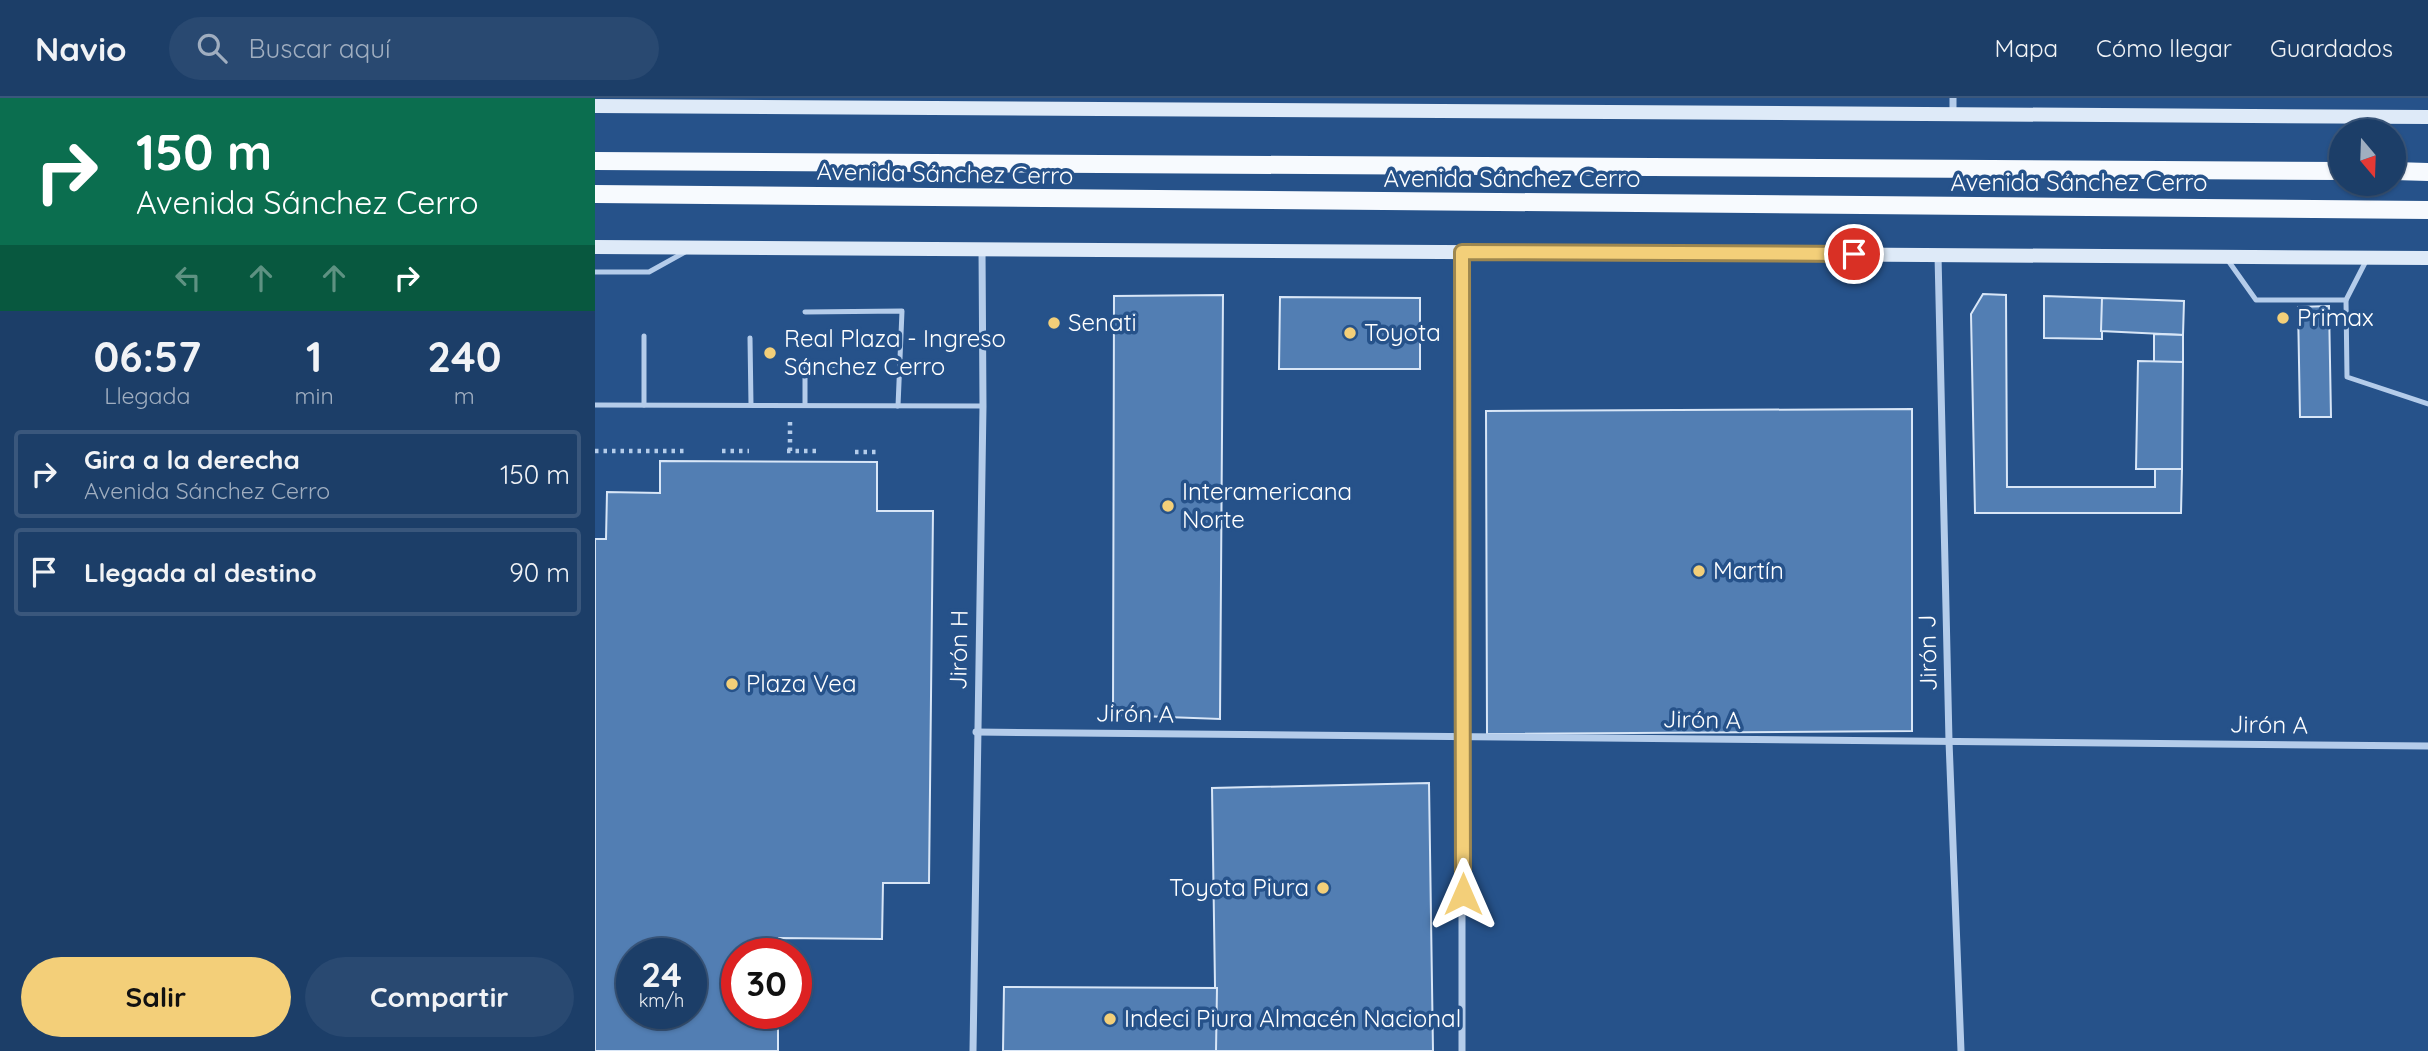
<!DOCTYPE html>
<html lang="es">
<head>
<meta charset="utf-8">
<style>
	body { margin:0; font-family:Quicksand,sans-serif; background:#294971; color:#f1f3f6; height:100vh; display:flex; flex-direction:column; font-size:26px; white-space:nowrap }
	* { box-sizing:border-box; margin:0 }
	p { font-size:23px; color:#a0aec0 }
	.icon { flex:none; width:38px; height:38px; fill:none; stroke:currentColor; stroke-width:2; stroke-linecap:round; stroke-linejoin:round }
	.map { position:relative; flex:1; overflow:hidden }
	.panel { display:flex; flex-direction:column; background:#1c3e68; width:595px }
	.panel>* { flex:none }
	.banner { background:#0b6e4f; color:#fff; overflow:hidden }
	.needle { width:46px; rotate:161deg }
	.controls { position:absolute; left:1734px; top:21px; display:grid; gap:14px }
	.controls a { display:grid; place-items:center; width:77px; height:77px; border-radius:50%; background:#1c3e68; box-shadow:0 2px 5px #0004,0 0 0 2px #3a577c; font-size:35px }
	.speed { position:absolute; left:21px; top:840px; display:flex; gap:14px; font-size:35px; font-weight:700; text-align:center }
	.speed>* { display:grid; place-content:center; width:91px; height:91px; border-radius:50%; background:#1c3e68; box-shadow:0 2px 5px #0004,0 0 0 2px #3a577c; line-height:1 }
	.speed small { font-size:18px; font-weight:400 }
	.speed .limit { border:10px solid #d22; background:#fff; color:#111 }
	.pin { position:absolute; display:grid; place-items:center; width:60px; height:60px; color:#fff; margin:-30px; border:4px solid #fff; border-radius:50%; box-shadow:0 2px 7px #0007 }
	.me { position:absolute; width:77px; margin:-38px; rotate:0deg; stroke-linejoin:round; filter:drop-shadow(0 0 5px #0008) }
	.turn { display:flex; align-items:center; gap:24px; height:147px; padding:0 21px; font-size:32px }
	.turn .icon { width:91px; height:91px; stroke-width:2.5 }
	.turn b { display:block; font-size:49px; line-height:60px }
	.lanes { display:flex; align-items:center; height:66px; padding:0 21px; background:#0003; justify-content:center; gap:35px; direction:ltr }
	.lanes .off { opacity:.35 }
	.eta { display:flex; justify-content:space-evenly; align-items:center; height:119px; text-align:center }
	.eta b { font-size:42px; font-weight:700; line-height:49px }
	.primary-button { display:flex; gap:14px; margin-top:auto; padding:14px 21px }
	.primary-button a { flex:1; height:80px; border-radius:42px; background:#f3cf79; color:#111; font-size:28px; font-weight:700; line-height:80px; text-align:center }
	.primary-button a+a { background:#294971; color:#f1f3f6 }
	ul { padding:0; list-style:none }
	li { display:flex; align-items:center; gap:21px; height:88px; margin:0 14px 10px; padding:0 7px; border:4px solid #3a577c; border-radius:7px }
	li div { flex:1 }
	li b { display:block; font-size:26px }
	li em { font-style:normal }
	header { display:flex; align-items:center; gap:42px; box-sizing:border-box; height:98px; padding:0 35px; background:#1c3e68; border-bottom:2px solid #3a577c }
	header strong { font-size:33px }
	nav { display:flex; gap:38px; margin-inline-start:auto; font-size:24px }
	.search { width:490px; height:63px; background:#294971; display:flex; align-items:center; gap:18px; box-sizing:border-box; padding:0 24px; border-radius:38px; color:#a0aec0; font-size:26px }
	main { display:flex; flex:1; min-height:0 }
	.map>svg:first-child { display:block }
	.building { fill:#527eb3; stroke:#d8e6f7; stroke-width:2; fill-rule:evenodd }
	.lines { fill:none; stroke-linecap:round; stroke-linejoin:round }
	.path { stroke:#b4ccea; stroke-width:4.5; stroke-dasharray:3.5 5; stroke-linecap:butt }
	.lane { stroke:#b4ccea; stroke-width:5 }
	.street { stroke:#b4ccea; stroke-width:7 }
	.secondary { stroke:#deeaf8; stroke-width:14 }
	.primary { stroke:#f7fafe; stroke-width:18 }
	.route-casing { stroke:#9e874f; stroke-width:18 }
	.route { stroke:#f3cf79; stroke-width:12 }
	.poi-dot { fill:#f3cf79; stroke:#26528a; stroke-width:2.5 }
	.labels { text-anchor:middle; stroke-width:7; stroke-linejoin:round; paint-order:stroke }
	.street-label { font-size:24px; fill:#fff; stroke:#26528a }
	.poi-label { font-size:24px; fill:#fff; stroke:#26528a; text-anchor:start }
</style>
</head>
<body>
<header>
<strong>Navio</strong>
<div class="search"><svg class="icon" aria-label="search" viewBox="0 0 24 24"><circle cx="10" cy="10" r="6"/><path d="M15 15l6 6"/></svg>Buscar aquí</div>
<nav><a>Mapa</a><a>Cómo llegar</a><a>Guardados</a></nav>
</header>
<main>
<section class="panel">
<div class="banner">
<div class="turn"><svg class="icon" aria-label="right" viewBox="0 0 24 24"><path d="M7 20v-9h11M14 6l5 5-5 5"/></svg><div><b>150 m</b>Avenida Sánchez Cerro</div></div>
<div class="lanes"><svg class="icon off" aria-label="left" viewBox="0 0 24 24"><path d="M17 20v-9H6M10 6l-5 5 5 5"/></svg><svg class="icon off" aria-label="ahead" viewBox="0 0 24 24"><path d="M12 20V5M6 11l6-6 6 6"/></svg><svg class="icon off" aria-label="ahead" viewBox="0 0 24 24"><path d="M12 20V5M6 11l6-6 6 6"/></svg><svg class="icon" aria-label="right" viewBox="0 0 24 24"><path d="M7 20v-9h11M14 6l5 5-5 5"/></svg></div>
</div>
<div class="eta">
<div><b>06:57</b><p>Llegada</p></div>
<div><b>1</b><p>min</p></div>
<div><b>240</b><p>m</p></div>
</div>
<ul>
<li><svg class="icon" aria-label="right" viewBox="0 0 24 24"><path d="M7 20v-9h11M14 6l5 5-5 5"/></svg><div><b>Gira a la derecha</b><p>Avenida Sánchez Cerro</p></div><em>150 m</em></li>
<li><svg class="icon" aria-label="arrive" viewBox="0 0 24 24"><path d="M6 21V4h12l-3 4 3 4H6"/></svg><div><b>Llegada al destino</b></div><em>90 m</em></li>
</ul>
<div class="primary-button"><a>Salir</a><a>Compartir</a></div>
</section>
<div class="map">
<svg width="1833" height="953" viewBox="0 0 1833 953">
	<rect width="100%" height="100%" fill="#26528a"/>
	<g class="building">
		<path d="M1388,196L1411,197L1412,389H1560V371H1587L1586,415H1380L1376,216Z"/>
		<path d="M628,197L625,621L518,617L519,198Z"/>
		<path d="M1449,198L1507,200V241L1449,240Z"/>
		<path d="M685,199L825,200V271H684Z"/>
		<path d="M1507,200L1589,203L1588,237L1506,233Z"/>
		<path d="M1734,208L1736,319H1705L1703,209Z"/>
		<path d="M1559,236L1588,237V264H1559Z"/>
		<path d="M1543,263L1588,264L1587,371H1541Z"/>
		<path d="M1317,311V633L892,636L891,313Z"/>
		<path d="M65,363L282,364V413H338L334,785H288L287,841L184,840V856H142V915H183V953H0V441H11L12,394L65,395ZM37,856H96V915H37Z"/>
		<path d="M834,685L838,953H621L617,690Z"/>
		<path d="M409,889L622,890L621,953H408Z"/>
	</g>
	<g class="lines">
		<g class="path">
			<path d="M0,353H90"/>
			<path d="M127,353H154"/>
			<path d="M192,353H223"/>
			<path d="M195,353V322"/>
			<path d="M260,354H283"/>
		</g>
		<g class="lane">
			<path d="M1632,161L1661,202H1751L1772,161"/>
			<path d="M0,174H54L90,154"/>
			<path d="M1751,202L1752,279L1833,306"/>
			<path d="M210,214L307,213L303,308"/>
			<path d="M155,240L156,307"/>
			<path d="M0,307L388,308"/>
			<path d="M49,307V238"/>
			<path d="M210,307V268L257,267"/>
		</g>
		<g class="street">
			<path d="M1358,15V0"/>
			<path d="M1343,157L1354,643L1366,953"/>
			<path d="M381,634L1833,648"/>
			<path d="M378,953L388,308L387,151"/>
			<path d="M867,953V154"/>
		</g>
		<g class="secondary">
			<path d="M0,8L1833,19"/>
			<path d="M0,149L1833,160"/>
		</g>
		<g class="primary">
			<path d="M0,63L1746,73"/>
			<path d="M1799,73L1833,74"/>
			<path d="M0,96L1833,112"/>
		</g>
	</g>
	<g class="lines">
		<g class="route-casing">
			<path id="route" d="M868,796L867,154L1259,156"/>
		</g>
		<use href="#route" class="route"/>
	</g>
	<g class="poi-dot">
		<circle cx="1688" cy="220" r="7"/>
		<circle cx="459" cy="225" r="7"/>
		<circle cx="755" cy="235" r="7"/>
		<circle cx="175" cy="255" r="7"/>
		<circle cx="573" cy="408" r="7"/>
		<circle cx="1104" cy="473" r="7"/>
		<circle cx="137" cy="586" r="7"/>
		<circle cx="728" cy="790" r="7"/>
		<circle cx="515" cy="921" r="7"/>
	</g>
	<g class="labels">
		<g class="street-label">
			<text transform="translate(350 76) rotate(1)" y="8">Avenida Sánchez Cerro</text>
			<text x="917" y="89">Avenida Sánchez Cerro</text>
			<text x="1484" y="93">Avenida Sánchez Cerro</text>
			<text transform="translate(364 552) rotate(-89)" y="8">Jirón H</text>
			<text transform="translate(1333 555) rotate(-91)" y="8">Jirón J</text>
			<text transform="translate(540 616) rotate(1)" y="8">Jirón A</text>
			<text transform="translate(1107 622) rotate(1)" y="8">Jirón A</text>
			<text transform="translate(1674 627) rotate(1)" y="8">Jirón A</text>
		</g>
		<g class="poi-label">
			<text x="1702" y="228">Primax</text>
			<text x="473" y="233">Senati</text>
			<text x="769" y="243">Toyota</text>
			<text x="189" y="249">Real Plaza - Ingreso<tspan x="189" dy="28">Sánchez Cerro</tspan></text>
			<text x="587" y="402">Interamericana<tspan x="587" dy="28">Norte</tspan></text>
			<text x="1118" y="481">Martín</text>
			<text x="151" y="594">Plaza Vea</text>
			<text x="714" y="798" text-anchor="end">Toyota Piura</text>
			<text x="529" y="929">Indeci Piura Almacén Nacional</text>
		</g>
	</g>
</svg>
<div class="controls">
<a><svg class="needle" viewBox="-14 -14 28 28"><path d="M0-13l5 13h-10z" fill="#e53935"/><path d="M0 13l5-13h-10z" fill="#a0aec0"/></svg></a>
</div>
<div class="speed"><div>24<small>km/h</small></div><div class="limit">30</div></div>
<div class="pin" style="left:1259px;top:156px;background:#d93025"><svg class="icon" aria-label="arrive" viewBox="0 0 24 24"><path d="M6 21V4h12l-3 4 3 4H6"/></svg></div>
<svg class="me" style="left:868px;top:796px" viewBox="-20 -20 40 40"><path d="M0-17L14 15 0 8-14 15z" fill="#f3cf79" stroke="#fff" stroke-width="4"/></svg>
</div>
</main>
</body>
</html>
